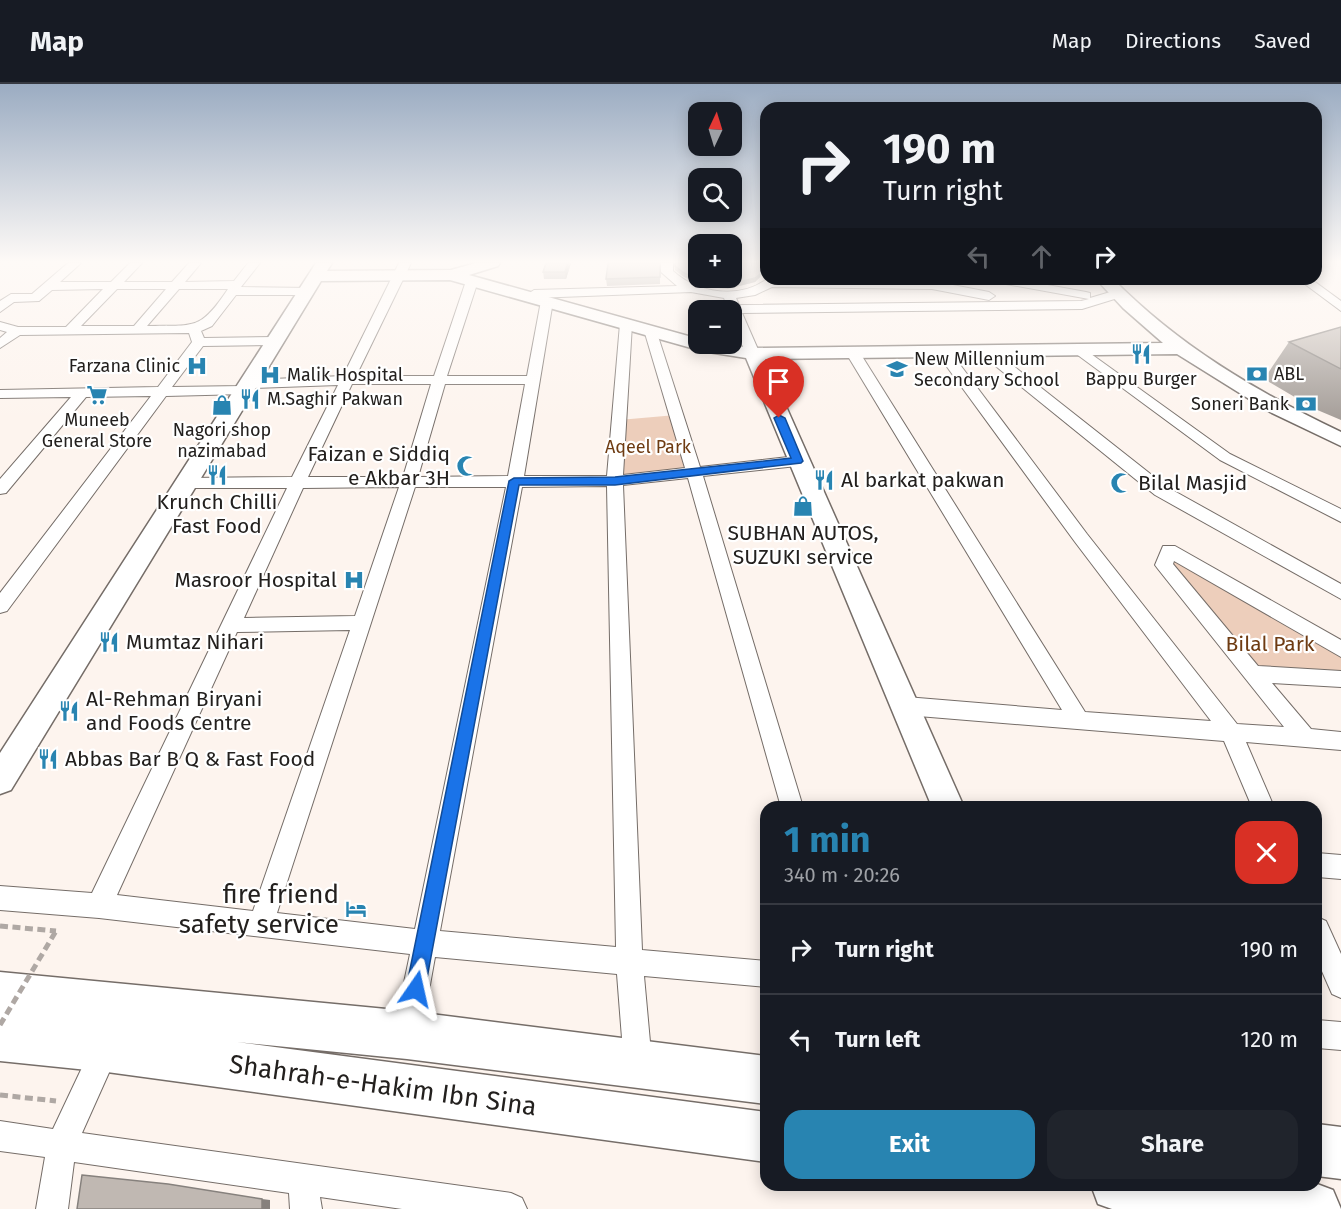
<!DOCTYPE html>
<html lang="en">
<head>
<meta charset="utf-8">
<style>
	body { margin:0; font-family:"Fira Sans",sans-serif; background:#20242c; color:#f1f3f6; height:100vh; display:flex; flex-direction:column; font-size:22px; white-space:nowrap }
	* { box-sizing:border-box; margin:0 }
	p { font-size:20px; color:#9ea1a6 }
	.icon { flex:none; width:33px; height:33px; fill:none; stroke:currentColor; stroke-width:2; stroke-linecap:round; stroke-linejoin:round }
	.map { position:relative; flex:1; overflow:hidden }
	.drawer { position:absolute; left:760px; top:717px; width:562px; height:390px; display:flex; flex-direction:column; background:#171b24; border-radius:18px; box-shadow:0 3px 15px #0003 }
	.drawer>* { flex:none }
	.top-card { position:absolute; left:760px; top:18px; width:562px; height:183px; border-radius:18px; box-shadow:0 3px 15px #0003; background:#171b24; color:#f1f3f6; overflow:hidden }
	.needle { width:39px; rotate:4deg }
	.fabs { position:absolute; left:688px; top:18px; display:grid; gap:12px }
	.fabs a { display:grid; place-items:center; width:54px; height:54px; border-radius:12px; background:#171b24; box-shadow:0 3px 15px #0003; font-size:30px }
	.pin { position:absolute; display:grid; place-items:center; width:51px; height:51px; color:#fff; margin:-62px -26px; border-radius:50% 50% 50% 0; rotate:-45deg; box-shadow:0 0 6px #0007 }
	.pin .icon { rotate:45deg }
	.me { position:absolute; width:66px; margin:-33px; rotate:11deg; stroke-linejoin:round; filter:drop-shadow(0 0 4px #0008) }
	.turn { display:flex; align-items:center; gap:21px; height:126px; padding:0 24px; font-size:27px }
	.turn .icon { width:78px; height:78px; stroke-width:2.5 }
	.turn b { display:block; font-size:42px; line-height:51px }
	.lanes { display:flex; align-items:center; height:57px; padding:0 24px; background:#0003; justify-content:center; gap:30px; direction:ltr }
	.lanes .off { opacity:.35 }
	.round { display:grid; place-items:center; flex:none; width:63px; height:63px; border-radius:18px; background:#20242c }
	.overview { display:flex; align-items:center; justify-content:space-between; height:102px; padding:0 24px }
	h1 { font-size:36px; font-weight:700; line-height:45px; color:#2884b1 }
	.button { display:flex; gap:12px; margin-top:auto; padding:12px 24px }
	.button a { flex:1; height:69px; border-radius:18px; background:#2884b1; color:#fff; font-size:24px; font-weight:700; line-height:69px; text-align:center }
	.button a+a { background:#20242c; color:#f1f3f6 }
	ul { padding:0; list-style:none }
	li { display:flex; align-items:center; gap:18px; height:90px; padding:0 24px; border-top:2px solid #363941 }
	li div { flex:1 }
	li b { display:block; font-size:22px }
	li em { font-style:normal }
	header { display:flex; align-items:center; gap:36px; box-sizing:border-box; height:84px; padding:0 30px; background:#171b24; border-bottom:2px solid #363941 }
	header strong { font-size:28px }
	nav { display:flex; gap:33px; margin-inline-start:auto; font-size:21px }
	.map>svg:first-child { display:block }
	.green { fill:#edcebb }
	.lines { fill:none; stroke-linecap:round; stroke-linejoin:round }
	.street-casing { stroke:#756d68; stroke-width:2 }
	.secondary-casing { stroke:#756d68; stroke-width:3 }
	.highway-casing { stroke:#756d68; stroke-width:3 }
	.path { stroke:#afa8a4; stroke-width:5; stroke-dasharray:8 4.5; stroke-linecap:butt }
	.street { fill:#fff; fill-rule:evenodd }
	.secondary { fill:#fff; fill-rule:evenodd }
	.highway { fill:#fff; fill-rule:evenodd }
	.path-bridge { stroke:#afa8a4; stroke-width:5; stroke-dasharray:8 4.5; stroke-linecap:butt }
	.wall { fill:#a59e99 }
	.shaded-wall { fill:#86817d }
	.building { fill:#c0b8b2; stroke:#86817d; stroke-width:1.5 }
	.route { fill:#1a73e8; stroke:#114b97; stroke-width:1.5 }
	.labels { text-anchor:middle; stroke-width:4.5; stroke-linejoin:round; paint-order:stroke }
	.far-poi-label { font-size:18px; fill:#23201e; stroke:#fff; text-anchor:start }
	.far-park-label { font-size:18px; fill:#6e3b12; stroke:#fff }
	.poi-label { font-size:21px; fill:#23201e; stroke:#fff; text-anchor:start }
	.park-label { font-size:21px; fill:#6e3b12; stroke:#fff }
	.near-poi-label { font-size:26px; fill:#23201e; stroke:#fff; text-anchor:end }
	.near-street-label { font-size:26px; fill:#23201e; stroke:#fff }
</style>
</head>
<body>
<header>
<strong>Map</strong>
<nav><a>Map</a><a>Directions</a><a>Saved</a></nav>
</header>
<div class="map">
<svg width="1341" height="1125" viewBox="0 0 1341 1125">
	<rect width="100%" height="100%" fill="#fdf4ee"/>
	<g class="green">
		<path d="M676,331L694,387L615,397L619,336Z"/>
		<path d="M1169,466L1341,565V595L1254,590L1164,481Z"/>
	</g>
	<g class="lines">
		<g class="street-casing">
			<g id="street">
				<path d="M68,179H81L60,198H111L130,179H142L124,198H172L189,179H201L185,198L234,197L248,179H260L241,203L311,204L313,207L307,211H236L212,242L201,247L204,254L275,253L281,257L275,261L203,262L172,303L243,302L244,297L249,296L343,292L399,179H411L356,292H434L466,197L472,193L478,197L447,292H527L541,217L547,213L553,217L524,392H607L620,240L626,236L632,240L623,391L685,384L644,246L650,242L656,246L700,383L797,372L802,374L805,377L802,380L797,382L703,392L803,723H781L688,394L623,401L642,866L766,877V903L644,892L652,980L648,990L638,994L628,990L624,980L617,890L435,873L421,951L417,961L407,965L397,961L393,951L410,870L99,834L0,826V802L92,809L287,404H187L179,399L187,394L292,393L338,301L251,304L250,309L245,310L166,312L7,527L0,529V509L151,312L86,313L6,409L0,410V395L71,313L0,314V306L158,303L192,258L189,249L20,251L0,264V254L7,248L0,246V238L18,243H66L103,205L52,206L39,217L14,218L0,228V217L11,210H32ZM117,205H166L134,242H81ZM179,205H228C200,247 195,241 147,242ZM352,300H431L403,393H308ZM445,300H525L508,392L418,393ZM607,402L616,863L440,847L522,403ZM399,403L355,532L244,534L303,404ZM415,403H506L415,845L277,829ZM350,546L253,827L117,811L237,548Z"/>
				<path d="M661,179H673V187C697,209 739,216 767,195L932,197L989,208L995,212L989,216L932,205L772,203L755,211L736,214L739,221L1081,217L1089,215L995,198L989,195H1014L1086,208L1090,209V214L1117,206L1123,210L1121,213L1082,225L742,229L760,270L753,274C743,271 732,237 732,226L728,225L724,214L691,208L534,214L528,210L534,206L677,202L661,188Z"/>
				<path d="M1298,195H1311L1341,217V227Z"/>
				<path d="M1080,262L1230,370L1341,425V438L1220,376L1075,269L1073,266L1075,263Z"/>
				<path d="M987,264L992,265L1167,403L1341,500V515L1155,411L982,271L980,268L982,265Z"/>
				<path d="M853,265L860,269L1085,628L1211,637L1075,458L939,272L937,269L939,266H949L1087,450L1237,640L1284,643L1158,485L1155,481L1163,462H1175L1341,556V573L1174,477L1173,480L1258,582L1341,587V603L1272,599L1311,645L1341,648V666L1246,658L1274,723H1252L1224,657L906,631L899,628L896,622L899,616L906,613L1062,626L846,269Z"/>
				<path d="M1317,769L1341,771V795L1317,793Z"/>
				<path d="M1317,833L1326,837L1341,870V914L1332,910L1317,876Z"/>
				<path d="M1317,936L1341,938V966L1317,964Z"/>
				<path d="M106,950L116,954L120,964L82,1049L511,1109L522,1114L527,1125H402L320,1113L322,1125H290L289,1109L74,1078L68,1125H36L45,1073L0,1067V1037L53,1045L96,954Z"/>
			</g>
		</g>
		<g class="secondary-casing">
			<path id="secondary" d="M316,179H332L327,187L451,186L476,179H500L498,182L469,191L699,255V260H721L753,264L1163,259L1123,224L1096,195H1113C1179,262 1257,308 1341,348V362L1270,328L1177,270L765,275L964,723H932L746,274L702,267L450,196L321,197L11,706L0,710V669Z"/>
		</g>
		<g class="highway-casing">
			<g id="highway">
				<path d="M0,888L407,927L766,972V1020L407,975L237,958L766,1028V1078L107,988L0,977Z"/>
				<path d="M1317,1040L1341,1043V1095L1317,1092Z"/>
				<path d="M1317,1100L1333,1106L1341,1125H1112L1098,1120L1091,1101Z"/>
			</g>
		</g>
		<g class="path">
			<path d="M0,842L56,847"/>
			<path d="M0,1011L56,1017"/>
		</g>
		<use href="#street" class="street"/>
		<use href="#secondary" class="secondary"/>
		<use href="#highway" class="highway"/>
		<path class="path-bridge" d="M0,941L56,847"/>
	</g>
	<g class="wall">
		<path d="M546,179H571L566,195H544L543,188Z"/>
		<path d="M660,179V200L607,202L606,195Z"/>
		<path d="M674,179L762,191L755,198L727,205L709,203L684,193L675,186Z"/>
		<path d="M1341,243V336L1315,325L1264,295L1289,258Z"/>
	</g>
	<g class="shaded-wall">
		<path d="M568,179H571L566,195L565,188Z"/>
		<path d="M764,179L762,191L755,198L727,205V201Z"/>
		<path d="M262,1115L270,1116V1125H262Z"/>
	</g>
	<g class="building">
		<path d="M546,179H568L565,188H543Z"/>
		<path d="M608,179H660V193L606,195Z"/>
		<path d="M675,179H699V194H732V179H764L763,188L755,194L727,201L710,199L684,189L675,182Z"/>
		<path d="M1341,243V285L1289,258Z"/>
		<path d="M82,1091L168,1100L262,1115V1125H77Z"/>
	</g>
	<linearGradient id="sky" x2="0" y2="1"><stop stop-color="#9bacc2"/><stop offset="0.53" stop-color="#fefaf7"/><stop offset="1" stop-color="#fefaf7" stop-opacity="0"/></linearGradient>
	<rect width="1341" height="336" fill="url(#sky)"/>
	<path class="route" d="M779,331L785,334L803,377L801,379L615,401H519L425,905L422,912L416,915L409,912L406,905L509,397L514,394L615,393L791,374L774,334Z"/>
	<defs>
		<g id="restaurant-bare" transform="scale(1.62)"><path d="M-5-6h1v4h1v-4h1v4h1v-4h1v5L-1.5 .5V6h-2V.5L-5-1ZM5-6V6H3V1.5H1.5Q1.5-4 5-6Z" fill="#2884b1" stroke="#fff" stroke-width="2.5" paint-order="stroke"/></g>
		<g id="hospital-bare" transform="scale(1.62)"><path d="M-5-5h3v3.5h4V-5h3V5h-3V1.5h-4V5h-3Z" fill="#2884b1" stroke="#fff" stroke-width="2.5" paint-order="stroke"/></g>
		<g id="school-bare" transform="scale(1.62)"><path d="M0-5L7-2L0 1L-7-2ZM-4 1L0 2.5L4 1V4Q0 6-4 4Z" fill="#2884b1" stroke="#fff" stroke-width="2.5" paint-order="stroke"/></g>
		<g id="bank-bare" transform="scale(1.62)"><path d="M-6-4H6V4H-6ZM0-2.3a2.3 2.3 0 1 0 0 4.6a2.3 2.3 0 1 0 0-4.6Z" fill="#2884b1" stroke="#fff" stroke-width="2.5" paint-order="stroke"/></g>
		<g id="supermarket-bare" transform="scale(1.62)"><path d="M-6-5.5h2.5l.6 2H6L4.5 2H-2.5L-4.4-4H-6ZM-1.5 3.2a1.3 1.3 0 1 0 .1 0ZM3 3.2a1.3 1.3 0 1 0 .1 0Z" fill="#2884b1" stroke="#fff" stroke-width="2.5" paint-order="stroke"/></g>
		<g id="shop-bare" transform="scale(1.62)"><path d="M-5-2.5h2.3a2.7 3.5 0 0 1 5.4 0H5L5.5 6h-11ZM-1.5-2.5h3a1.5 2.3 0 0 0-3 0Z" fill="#2884b1" stroke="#fff" stroke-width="2.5" paint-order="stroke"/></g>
		<g id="mosque-bare" transform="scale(1.62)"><path d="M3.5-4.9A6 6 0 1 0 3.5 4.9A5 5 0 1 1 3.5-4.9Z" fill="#2884b1" stroke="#fff" stroke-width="2.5" paint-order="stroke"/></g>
		<g id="hotel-bare" transform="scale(1.62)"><path d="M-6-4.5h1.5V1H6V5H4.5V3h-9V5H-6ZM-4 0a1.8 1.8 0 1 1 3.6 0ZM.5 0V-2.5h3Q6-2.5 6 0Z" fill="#2884b1" stroke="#fff" stroke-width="2.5" paint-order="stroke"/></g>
	</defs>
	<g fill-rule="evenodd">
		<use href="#restaurant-bare" x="1141" y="270"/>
		<use href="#hospital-bare" x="197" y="282"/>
		<use href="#school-bare" x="897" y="285"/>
		<use href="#bank-bare" x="1257" y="290"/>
		<use href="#hospital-bare" x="270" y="291"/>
		<use href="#supermarket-bare" x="97" y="311"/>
		<use href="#restaurant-bare" x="250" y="315"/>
		<use href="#bank-bare" x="1306" y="320"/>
		<use href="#shop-bare" x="222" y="321"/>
		<use href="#mosque-bare" x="467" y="382"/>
		<use href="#restaurant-bare" x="217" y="391"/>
		<use href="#restaurant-bare" x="824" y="396"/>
		<use href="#mosque-bare" x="1121" y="399"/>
		<use href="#shop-bare" x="803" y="422"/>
		<use href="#hospital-bare" x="354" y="496"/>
		<use href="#restaurant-bare" x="109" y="558"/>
		<use href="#restaurant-bare" x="69" y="627"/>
		<use href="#restaurant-bare" x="48" y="675"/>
		<use href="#hotel-bare" x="356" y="825"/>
	</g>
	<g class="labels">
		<g class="far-poi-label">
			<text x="914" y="281">New Millennium<tspan x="914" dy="21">Secondary School</tspan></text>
			<text x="180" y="288" text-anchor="end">Farzana Clinic</text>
			<text x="1274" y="296">ABL</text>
			<text x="287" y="297">Malik Hospital</text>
			<text x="1141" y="301" text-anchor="middle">Bappu Burger</text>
			<text x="267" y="321">M.Saghir Pakwan</text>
			<text x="1289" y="326" text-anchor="end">Soneri Bank</text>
			<text x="97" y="342" text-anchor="middle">Muneeb<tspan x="97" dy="21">General Store</tspan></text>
			<text x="222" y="352" text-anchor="middle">Nagori shop<tspan x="222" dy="21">nazimabad</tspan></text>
		</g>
		<g class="far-park-label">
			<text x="648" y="369">Aqeel Park</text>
		</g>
		<g class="poi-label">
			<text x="450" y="377" text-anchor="end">Faizan e Siddiq<tspan x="450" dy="24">e Akbar 3H</tspan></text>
			<text x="841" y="403">Al barkat pakwan</text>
			<text x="1138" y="406">Bilal Masjid</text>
			<text x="217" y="425" text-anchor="middle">Krunch Chilli<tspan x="217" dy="24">Fast Food</tspan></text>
			<text x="803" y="456" text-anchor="middle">SUBHAN AUTOS,<tspan x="803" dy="24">SUZUKI service</tspan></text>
			<text x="337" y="503" text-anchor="end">Masroor Hospital</text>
			<text x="126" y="565">Mumtaz Nihari</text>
			<text x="86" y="622">Al-Rehman Biryani<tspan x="86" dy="24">and Foods Centre</tspan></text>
			<text x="65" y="682">Abbas Bar B Q &amp; Fast Food</text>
		</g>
		<g class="park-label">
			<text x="1270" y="567">Bilal Park</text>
		</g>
		<g class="near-poi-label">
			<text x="339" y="819">fire friend<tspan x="339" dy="30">safety service</tspan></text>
		</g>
		<g class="near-street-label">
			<text transform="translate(383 1001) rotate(8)" y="9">Shahrah-e-Hakim Ibn Sina</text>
		</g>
	</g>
</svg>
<div class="fabs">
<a><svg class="needle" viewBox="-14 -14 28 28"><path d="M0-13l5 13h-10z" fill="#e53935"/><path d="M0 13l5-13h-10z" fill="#9ea1a6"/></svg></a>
<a><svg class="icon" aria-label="search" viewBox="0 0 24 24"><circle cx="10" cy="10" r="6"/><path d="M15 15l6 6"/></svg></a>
<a>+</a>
<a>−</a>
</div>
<div class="pin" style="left:779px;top:334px;background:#d93025"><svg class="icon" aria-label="arrive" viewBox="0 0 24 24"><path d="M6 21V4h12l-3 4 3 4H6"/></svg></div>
<svg class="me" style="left:416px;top:905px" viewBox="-20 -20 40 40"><path d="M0-17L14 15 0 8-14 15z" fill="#1a73e8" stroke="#fff" stroke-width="4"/></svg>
<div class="top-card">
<div class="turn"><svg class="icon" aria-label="right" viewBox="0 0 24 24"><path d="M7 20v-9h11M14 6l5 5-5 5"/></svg><div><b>190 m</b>Turn right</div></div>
<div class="lanes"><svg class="icon off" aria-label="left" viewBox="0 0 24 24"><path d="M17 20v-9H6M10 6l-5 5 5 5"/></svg><svg class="icon off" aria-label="ahead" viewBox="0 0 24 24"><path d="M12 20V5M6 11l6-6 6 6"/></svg><svg class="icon" aria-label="right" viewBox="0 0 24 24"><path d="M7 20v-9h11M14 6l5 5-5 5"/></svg></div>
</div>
<section class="drawer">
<div class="overview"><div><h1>1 min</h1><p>340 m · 20:26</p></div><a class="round" style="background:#d93025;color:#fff"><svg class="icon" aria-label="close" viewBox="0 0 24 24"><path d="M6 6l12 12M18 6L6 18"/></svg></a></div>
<ul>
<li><svg class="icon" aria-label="right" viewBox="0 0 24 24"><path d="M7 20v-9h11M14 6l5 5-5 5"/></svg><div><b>Turn right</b></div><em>190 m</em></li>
<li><svg class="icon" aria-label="left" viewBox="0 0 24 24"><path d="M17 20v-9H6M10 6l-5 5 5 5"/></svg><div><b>Turn left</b></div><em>120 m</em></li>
</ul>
<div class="button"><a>Exit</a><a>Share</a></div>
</section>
</div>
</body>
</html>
